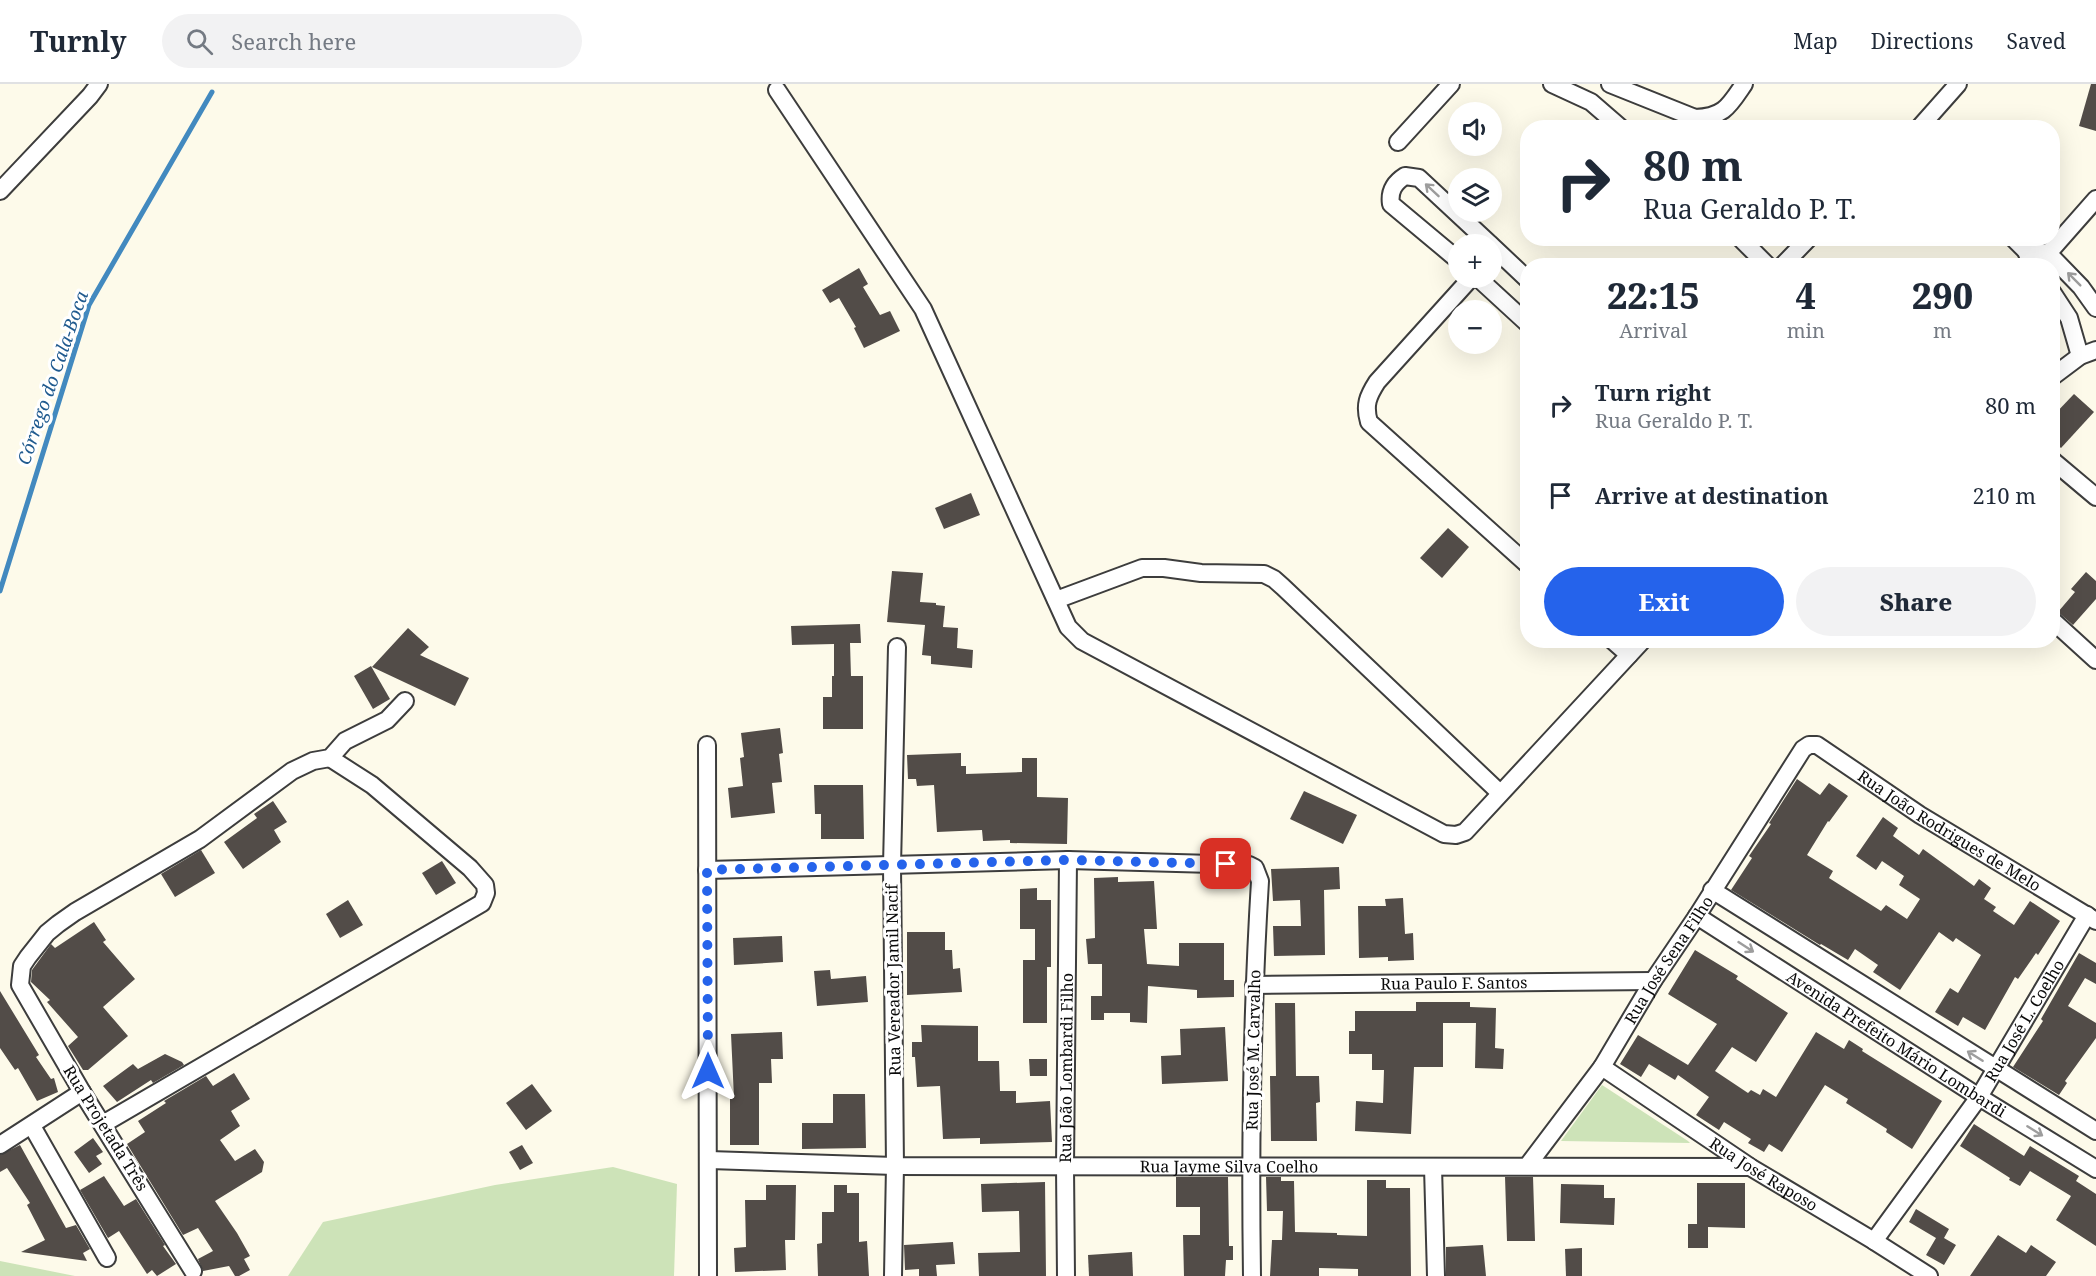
<!DOCTYPE html>
<html lang="en">
<head>
<meta charset="utf-8">
<style>
	body { margin:0; font-family:"Noto Serif",serif; background:#f2f2f3; color:#1f2937; height:100vh; display:flex; flex-direction:column; font-size:22px; white-space:nowrap }
	* { box-sizing:border-box; margin:0 }
	p { font-size:20px; color:#747a83 }
	.icon { flex:none; width:33px; height:33px; fill:none; stroke:currentColor; stroke-width:2; stroke-linecap:round; stroke-linejoin:round }
	.map { position:relative; flex:1; overflow:hidden }
	.panel { position:absolute; left:1520px; top:174px; width:540px; height:390px; display:flex; flex-direction:column; background:#fff; border-radius:24px; box-shadow:0 6px 24px #0002 }
	.panel>* { flex:none }
	.guide { position:absolute; left:1520px; top:36px; width:540px; height:126px; border-radius:24px; box-shadow:0 6px 24px #0002; background:#fff; color:#1f2937; overflow:hidden }
	.buttons { position:absolute; left:1448px; top:18px; display:grid; gap:12px }
	.buttons a { display:grid; place-items:center; width:54px; height:54px; border-radius:50%; background:#fff; box-shadow:0 6px 24px #0002; font-size:30px }
	.pin { position:absolute; display:grid; place-items:center; width:51px; height:51px; color:#fff; margin:-26px; border-radius:12px; box-shadow:0 3px 9px #0006 }
	.me { position:absolute; width:66px; margin:-33px; rotate:0deg; stroke-linejoin:round; filter:drop-shadow(0 0 4px #0008) }
	.turn { display:flex; align-items:center; gap:21px; height:126px; padding:0 24px; font-size:27px }
	.turn .icon { width:78px; height:78px; stroke-width:2.5 }
	.turn b { display:block; font-size:42px; line-height:51px }
	.eta { display:flex; justify-content:space-evenly; align-items:center; height:102px; text-align:center }
	.eta b { font-size:36px; font-weight:800; line-height:42px }
	.primary-button { display:flex; gap:12px; margin-top:auto; padding:12px 24px }
	.primary-button a { flex:1; height:69px; border-radius:36px; background:#2563eb; color:#fff; font-size:24px; font-weight:800; line-height:69px; text-align:center }
	.primary-button a+a { background:#f2f2f3; color:#1f2937 }
	ul { padding:0; list-style:none }
	li { display:flex; align-items:center; gap:18px; height:90px; padding:0 24px }
	li div { flex:1 }
	li b { display:block; font-size:22px }
	li em { font-style:normal }
	header { display:flex; align-items:center; gap:36px; box-sizing:border-box; height:84px; padding:0 30px; background:#fff; border-bottom:2px solid #e0e1e3 }
	header strong { font-size:28px }
	nav { display:flex; gap:33px; margin-inline-start:auto; font-size:21px }
	.search { width:420px; height:54px; background:#f2f2f3; display:flex; align-items:center; gap:15px; box-sizing:border-box; padding:0 21px; border-radius:33px; color:#747a83; font-size:22px }
	.map>svg:first-child { display:block }
	.green { fill:#cde3b8 }
	.lines { fill:none; stroke-linecap:round; stroke-linejoin:round }
	.stream { stroke:#4289bf; stroke-width:5 }
	.building { fill:#524c48 }
	.minor-casing { stroke:#3d3d3d; stroke-width:20 }
	.minor { stroke:#fff; stroke-width:16 }
	.oneway { stroke:#9d9d9d }
	.route { stroke:#2563eb; stroke-width:10; stroke-dasharray:0 18 }
	.labels { text-anchor:middle; stroke-width:6; stroke-linejoin:round; paint-order:stroke }
	.street-label { font-size:16px; fill:#0a0a0a; stroke:#fff }
	.water-label { font-size:18px; font-style:italic; fill:#215b8f; stroke:#fff }
</style>
</head>
<body>
<header>
<strong>Turnly</strong>
<div class="search"><svg class="icon" aria-label="search" viewBox="0 0 24 24"><circle cx="10" cy="10" r="6"/><path d="M15 15l6 6"/></svg>Search here</div>
<nav><a>Map</a><a>Directions</a><a>Saved</a></nav>
</header>
<div class="map">
<svg width="2096" height="1192" viewBox="0 0 2096 1192">
	<rect width="100%" height="100%" fill="#fdfaea"/>
	<g class="green">
		<path d="M1602,1001L1688,1057L1690,1059L1561,1057Z"/>
		<path d="M613,1083L677,1100L674,1192H288L323,1138L495,1101Z"/>
		<path d="M0,1177L75,1192H0Z"/>
	</g>
	<g class="lines">
		<path class="stream" d="M0,507L89,221L212,8"/>
	</g>
	<g class="building">
		<path d="M2091,0H2096V47L2079,42Z"/>
		<path d="M859,184L868,200L863,203L880,231L890,227L900,247L864,264L854,244L856,243L839,214L830,219L822,206Z"/>
		<path d="M2074,310L2094,328L2061,364L2052,356V333Z"/>
		<path d="M971,409L980,431L944,445L935,424Z"/>
		<path d="M1448,444L1469,463L1442,494L1420,474Z"/>
		<path d="M892,487L923,489L920,518L936,519V521L945,522L943,543L958,544L957,564L973,566L972,584L931,580V572L922,571L925,541L887,538Z"/>
		<path d="M2086,488L2096,497V515L2073,541L2058,528L2075,508L2071,505Z"/>
		<path d="M860,540L861,559H850L851,592H863V645H823V613H832V592H834V560L792,561L791,542Z"/>
		<path d="M408,544L429,563L420,571L469,594L455,622L372,583Z"/>
		<path d="M371,582L390,615L373,625L354,592Z"/>
		<path d="M780,644L783,669L779,670L782,698L772,699L775,729L731,734L728,704L743,702L740,674L744,673L741,649Z"/>
		<path d="M961,669V682H966V690L1022,688V674H1037V713L1068,714L1067,760L1010,759V756L983,757L982,746L937,748L934,701L917,702L916,695H908L907,671Z"/>
		<path d="M1797,695L1820,711L1829,699L1848,712L1829,738L1828,737L1807,771L1833,787L1829,794L1881,827L1886,821L1907,835L1920,815L1899,801L1904,792L1882,777L1876,786L1856,772L1883,733L1898,744L1893,752L1919,771L1923,765L1974,802L1979,795L1991,804L1984,815L1996,823L1993,827L2014,841L2030,817L2060,837L2038,871L2036,869L2018,895L2015,893L1985,946L1963,933L1958,942L1935,928L1950,904L1958,909L1981,871L1956,854L1953,858L1939,848L1900,906L1873,888L1878,881L1855,865L1848,876L1821,860L1820,861L1731,806L1752,774L1749,772L1771,740L1769,739Z"/>
		<path d="M814,701H863L864,755H821V730H815Z"/>
		<path d="M1304,707L1357,731L1343,760L1290,735Z"/>
		<path d="M273,717L287,738L274,746L281,758L243,785L224,758L257,734L254,730Z"/>
		<path d="M201,766L215,789L175,813L161,790Z"/>
		<path d="M442,777L456,799L436,811L422,789Z"/>
		<path d="M1339,783L1340,805L1324,806L1325,871L1274,872L1273,842H1301L1300,816L1273,817L1271,785Z"/>
		<path d="M1118,793V798L1154,797L1157,845H1144L1147,880L1179,882V859H1224V896H1234V913L1197,914V906L1148,902L1147,939L1130,938V929H1104V936H1091V912H1102V880H1088L1086,855L1095,854L1094,794Z"/>
		<path d="M1037,804V816H1051V883H1047V939H1023V876H1035V845H1020V805Z"/>
		<path d="M1403,814L1405,850L1413,849L1414,876L1388,877V873L1359,874L1358,822H1386L1385,815Z"/>
		<path d="M348,816L363,841L340,854L326,830Z"/>
		<path d="M94,838L106,856L103,858L135,895L103,923L128,952L88,986H83L68,962L78,953L47,918L50,916L31,898L32,886L51,860L55,864Z"/>
		<path d="M907,848H945V866H952L953,885L960,884L962,908L907,911Z"/>
		<path d="M782,852L783,878L734,881L733,854Z"/>
		<path d="M1695,866L1738,892L1736,895L1788,929L1756,978L1732,963L1715,987L1748,1009L1751,1006L1760,1011L1763,1005L1776,1013L1816,948L1844,965L1849,956L1863,965L1862,967L1942,1017L1912,1065L1886,1048L1887,1045L1846,1019L1848,1015L1825,1001L1782,1068L1769,1060L1764,1068L1748,1059L1751,1055L1724,1038L1719,1046L1696,1031L1709,1013L1678,991L1675,996L1649,980L1641,993L1620,980L1638,951L1688,981L1717,940L1668,910Z"/>
		<path d="M2079,869L2096,879V900L2085,894L2068,922L2096,939V954L2065,997L2067,999L2059,1011L2013,983L2043,937L2041,935Z"/>
		<path d="M830,886L831,895L866,892L868,918L817,922L814,887Z"/>
		<path d="M0,907L39,971L36,973L51,995L54,994L58,1008L37,1017L18,984L15,986L0,964Z"/>
		<path d="M1416,918H1470V923L1496,924L1495,964L1504,965L1503,985L1475,984L1476,939H1443V983H1414L1411,1050L1355,1047L1356,1017L1383,1019L1384,986H1372V970H1349V947H1355V927H1416Z"/>
		<path d="M1275,919H1295L1296,992H1319L1320,1018L1316,1019L1317,1057H1271L1270,992H1276Z"/>
		<path d="M921,941L978,942V977H999L1000,1007H1016V1019L1050,1017L1052,1058L980,1060V1054L943,1055L940,1002L917,1003L915,973H912V958H922Z"/>
		<path d="M1225,943L1228,997L1162,1000L1161,972L1181,971L1180,945Z"/>
		<path d="M782,948L783,975H771L772,999H759V1061H730V1014H734L731,950Z"/>
		<path d="M165,970L182,978L184,981L153,999L151,996L117,1018L103,1002L133,980L138,985Z"/>
		<path d="M1029,975H1047V992H1030Z"/>
		<path d="M234,989L250,1015L231,1027L240,1042L220,1056L235,1077L255,1065L264,1078L262,1088L215,1117L237,1149L250,1172L244,1175L250,1186L239,1192H235L229,1182L203,1187L198,1175L213,1167L198,1144L183,1151L127,1060L145,1048L138,1037L166,1019L164,1017L206,992L213,1002Z"/>
		<path d="M532,1000L552,1027L526,1046L506,1019Z"/>
		<path d="M833,1010H865L866,1064L802,1065V1039H833Z"/>
		<path d="M1974,1040L2024,1072L2030,1062L2079,1092L2076,1097L2096,1110V1162L2056,1136L2071,1112L2030,1087L2020,1102L2009,1096L2010,1094L1960,1062Z"/>
		<path d="M93,1054L103,1068L96,1072L102,1080L89,1089L74,1068Z"/>
		<path d="M20,1061L66,1144L76,1141L90,1165L83,1169L87,1177L21,1168L45,1156L27,1121L30,1119L7,1084L0,1088V1071Z"/>
		<path d="M522,1061L533,1079L520,1086L509,1068Z"/>
		<path d="M104,1092L124,1122L136,1115L165,1161L163,1162L176,1180L157,1192L152,1186L147,1190L119,1147L108,1154L80,1106Z"/>
		<path d="M1176,1093H1228L1229,1162H1233V1176H1226L1225,1192H1184L1183,1151H1200V1123H1176Z"/>
		<path d="M1266,1093H1281V1097H1294L1295,1148L1337,1149V1151L1367,1152V1096H1386V1104H1410L1411,1192H1358V1185L1319,1184V1192H1270L1272,1156H1282L1283,1127H1267Z"/>
		<path d="M1505,1093H1533L1535,1157H1507Z"/>
		<path d="M1045,1098L1046,1192H979L978,1169L1020,1168L1019,1127L982,1128L981,1100Z"/>
		<path d="M1697,1099H1745V1144L1708,1143V1164H1688V1140H1697Z"/>
		<path d="M1561,1100L1604,1101V1114H1615L1614,1141L1560,1139Z"/>
		<path d="M766,1101H796L795,1156H785L786,1186L735,1188L734,1164L746,1163L745,1116H766Z"/>
		<path d="M834,1101H847V1109H859V1158L867,1157L869,1192H818L817,1160L822,1159V1128H834Z"/>
		<path d="M1916,1125L1949,1145L1944,1154L1956,1161L1944,1181L1926,1171L1936,1154L1909,1138Z"/>
		<path d="M1998,1151L2026,1169L2031,1161L2056,1178L2046,1192H1970Z"/>
		<path d="M953,1158L955,1180L936,1181L937,1192H919V1185L905,1186L904,1161Z"/>
		<path d="M1483,1161L1486,1192H1446V1163Z"/>
		<path d="M1582,1164V1192H1566L1565,1165Z"/>
		<path d="M1132,1168L1133,1192H1089L1088,1171Z"/>
	</g>
	<g class="lines">
		<g class="minor-casing">
			<g id="minor">
				<path d="M1552,0L1591,18L1621,44"/>
				<path d="M1610,0L1695,34C1724,33 1729,22 1744,0"/>
				<path d="M777,6L923,225L1068,543L1082,557L1444,750L1456,751L1465,748L1643,556"/>
				<path d="M1919,44L1958,0"/>
				<path d="M1398,58L1451,0"/>
				<path d="M0,107L90,12L99,0"/>
				<path d="M1740,154L1768,182"/>
				<path d="M2013,154L2026,167L2029,175"/>
				<path d="M1491,161L1527,195"/>
				<path d="M2026,167L2048,169L2081,203L2096,224"/>
				<path d="M1458,176L1391,120C1389,107 1394,99 1405,92L1419,94L1490,160"/>
				<path d="M1782,182L1809,154"/>
				<path d="M2037,182L2096,115"/>
				<path d="M1471,194L1377,298C1368,312 1364,321 1369,338L1527,480"/>
				<path d="M1478,194L1527,239"/>
				<path d="M2052,208L2069,234L2080,272"/>
				<path d="M2052,293L2080,272L2096,266"/>
				<path d="M2052,376L2096,413"/>
				<path d="M1056,516L1142,484H1164L1201,489L1264,490L1274,495L1283,503L1500,709"/>
				<path d="M2052,536L2096,576"/>
				<path d="M1612,556L1629,571"/>
				<path d="M707,661L708,1192"/>
				<path d="M707,786L1068,776L1249,781L1255,784L1260,797C1252,928 1250,1060 1252,1192"/>
				<path d="M1712,806L2096,1047"/>
				<path id="s1" d="M1697,832L1979,1013L2096,1085"/>
				<path id="s2" d="M1254,901L1653,897"/>
				<path id="s3" d="M1602,983L1750,1083L1874,1157L1929,1192"/>
				<path d="M103,1040L482,819L486,809L485,801L470,784L372,701L330,674"/>
				<path d="M32,1042L107,1174"/>
				<path d="M0,1061L82,1008"/>
				<path id="s4" d="M709,1076L895,1082L1750,1083"/>
				<path id="s5" d="M1528,1081L1602,983L1653,897L1697,832L1803,665L1809,661H1817L1920,731L2096,837"/>
				<path d="M1433,1083L1436,1192"/>
				<path id="s6" d="M1874,1157L1979,1013L2087,831"/>
				<path d="M193,1187L82,1008L20,901L22,882L28,873L47,849L58,840L75,828L200,755L292,687L313,677L330,674L345,657L387,636L405,617"/>
				<path d="M893,1192L895,1082L892,782L897,563"/>
				<path id="s7" d="M1066,1192L1065,1083L1068,776"/>
			</g>
		</g>
		<use href="#minor" class="minor"/>
	</g>
	<defs><path id="oneway-shaft" d="M-6 0H5M1.5-3L5.5 0L1.5 3" fill="none" stroke-width="1.6" stroke-linecap="round" stroke-linejoin="round" transform="scale(1.5)"/></defs>
	<g class="oneway">
		<use href="#oneway-shaft" transform="translate(1432 106) rotate(-137)"/>
		<use href="#oneway-shaft" transform="translate(2074 195) rotate(-135)"/>
		<use href="#oneway-shaft" transform="translate(1746 863) rotate(33)"/>
		<use href="#oneway-shaft" transform="translate(1975 972) rotate(-148)"/>
		<use href="#oneway-shaft" transform="translate(2035 1047) rotate(32)"/>
	</g>
	<g class="lines">
		<path class="route" d="M708,987L707,786L1068,776L1226,780"/>
	</g>
	<g class="labels">
		<g class="street-label">
			<text dy="6" stroke="none"><textPath href="#s5" startOffset="672">Rua João Rodrigues de Melo</textPath></text>
			<text dy="6" stroke="none"><textPath href="#s5" startOffset="249">Rua José Sena Filho</textPath></text>
			<text transform="translate(893 896) rotate(-91)" y="6">Rua Vereador Jamil Nacif</text>
			<text dy="6" stroke="none"><textPath href="#s2" startOffset="200">Rua Paulo F. Santos</textPath></text>
			<text dy="6" stroke="none"><textPath href="#s6" startOffset="267">Rua José L. Coelho</textPath></text>
			<text dy="6" stroke="none"><textPath href="#s1" startOffset="237">Avenida Prefeito Mário Lombardi</textPath></text>
			<text transform="translate(1253 966) rotate(-89)" y="6">Rua José M. Carvalho</text>
			<text dy="6" stroke="none"><textPath href="#s7" startOffset="208">Rua João Lombardi Filho</textPath></text>
			<text transform="translate(106 1044) rotate(58)" y="6">Rua Projetada Três</text>
			<text dy="6" stroke="none"><textPath href="#s4" startOffset="520">Rua Jayme Silva Coelho</textPath></text>
			<text dy="6" stroke="none"><textPath href="#s3" startOffset="194">Rua José Raposo</textPath></text>
		</g>
		<g class="water-label">
			<text transform="translate(53 294) rotate(-71)" y="6">Córrego do Cala-Boca</text>
		</g>
	</g>
</svg>
<div class="buttons">
<a><svg class="icon" aria-label="sound" viewBox="0 0 24 24"><path d="M4 9h4l5-4v14l-5-4H4zM17 9q2 3 0 6"/></svg></a>
<a><svg class="icon" aria-label="layers" viewBox="0 0 24 24"><path d="M12 4l9 5-9 5-9-5zM3 14l9 5 9-5"/></svg></a>
<a>+</a>
<a>−</a>
</div>
<div class="pin" style="left:1226px;top:780px;background:#d93025"><svg class="icon" aria-label="arrive" viewBox="0 0 24 24"><path d="M6 21V4h12l-3 4 3 4H6"/></svg></div>
<svg class="me" style="left:708px;top:987px" viewBox="-20 -20 40 40"><path d="M0-17L14 15 0 8-14 15z" fill="#2563eb" stroke="#fff" stroke-width="4"/></svg>
<div class="guide">
<div class="turn"><svg class="icon" aria-label="right" viewBox="0 0 24 24"><path d="M7 20v-9h11M14 6l5 5-5 5"/></svg><div><b>80 m</b>Rua Geraldo P. T.</div></div>
</div>
<section class="panel">
<div class="eta">
<div><b>22:15</b><p>Arrival</p></div>
<div><b>4</b><p>min</p></div>
<div><b>290</b><p>m</p></div>
</div>
<ul>
<li><svg class="icon" aria-label="right" viewBox="0 0 24 24"><path d="M7 20v-9h11M14 6l5 5-5 5"/></svg><div><b>Turn right</b><p>Rua Geraldo P. T.</p></div><em>80 m</em></li>
<li><svg class="icon" aria-label="arrive" viewBox="0 0 24 24"><path d="M6 21V4h12l-3 4 3 4H6"/></svg><div><b>Arrive at destination</b></div><em>210 m</em></li>
</ul>
<div class="primary-button"><a>Exit</a><a>Share</a></div>
</section>
</div>
</body>
</html>
